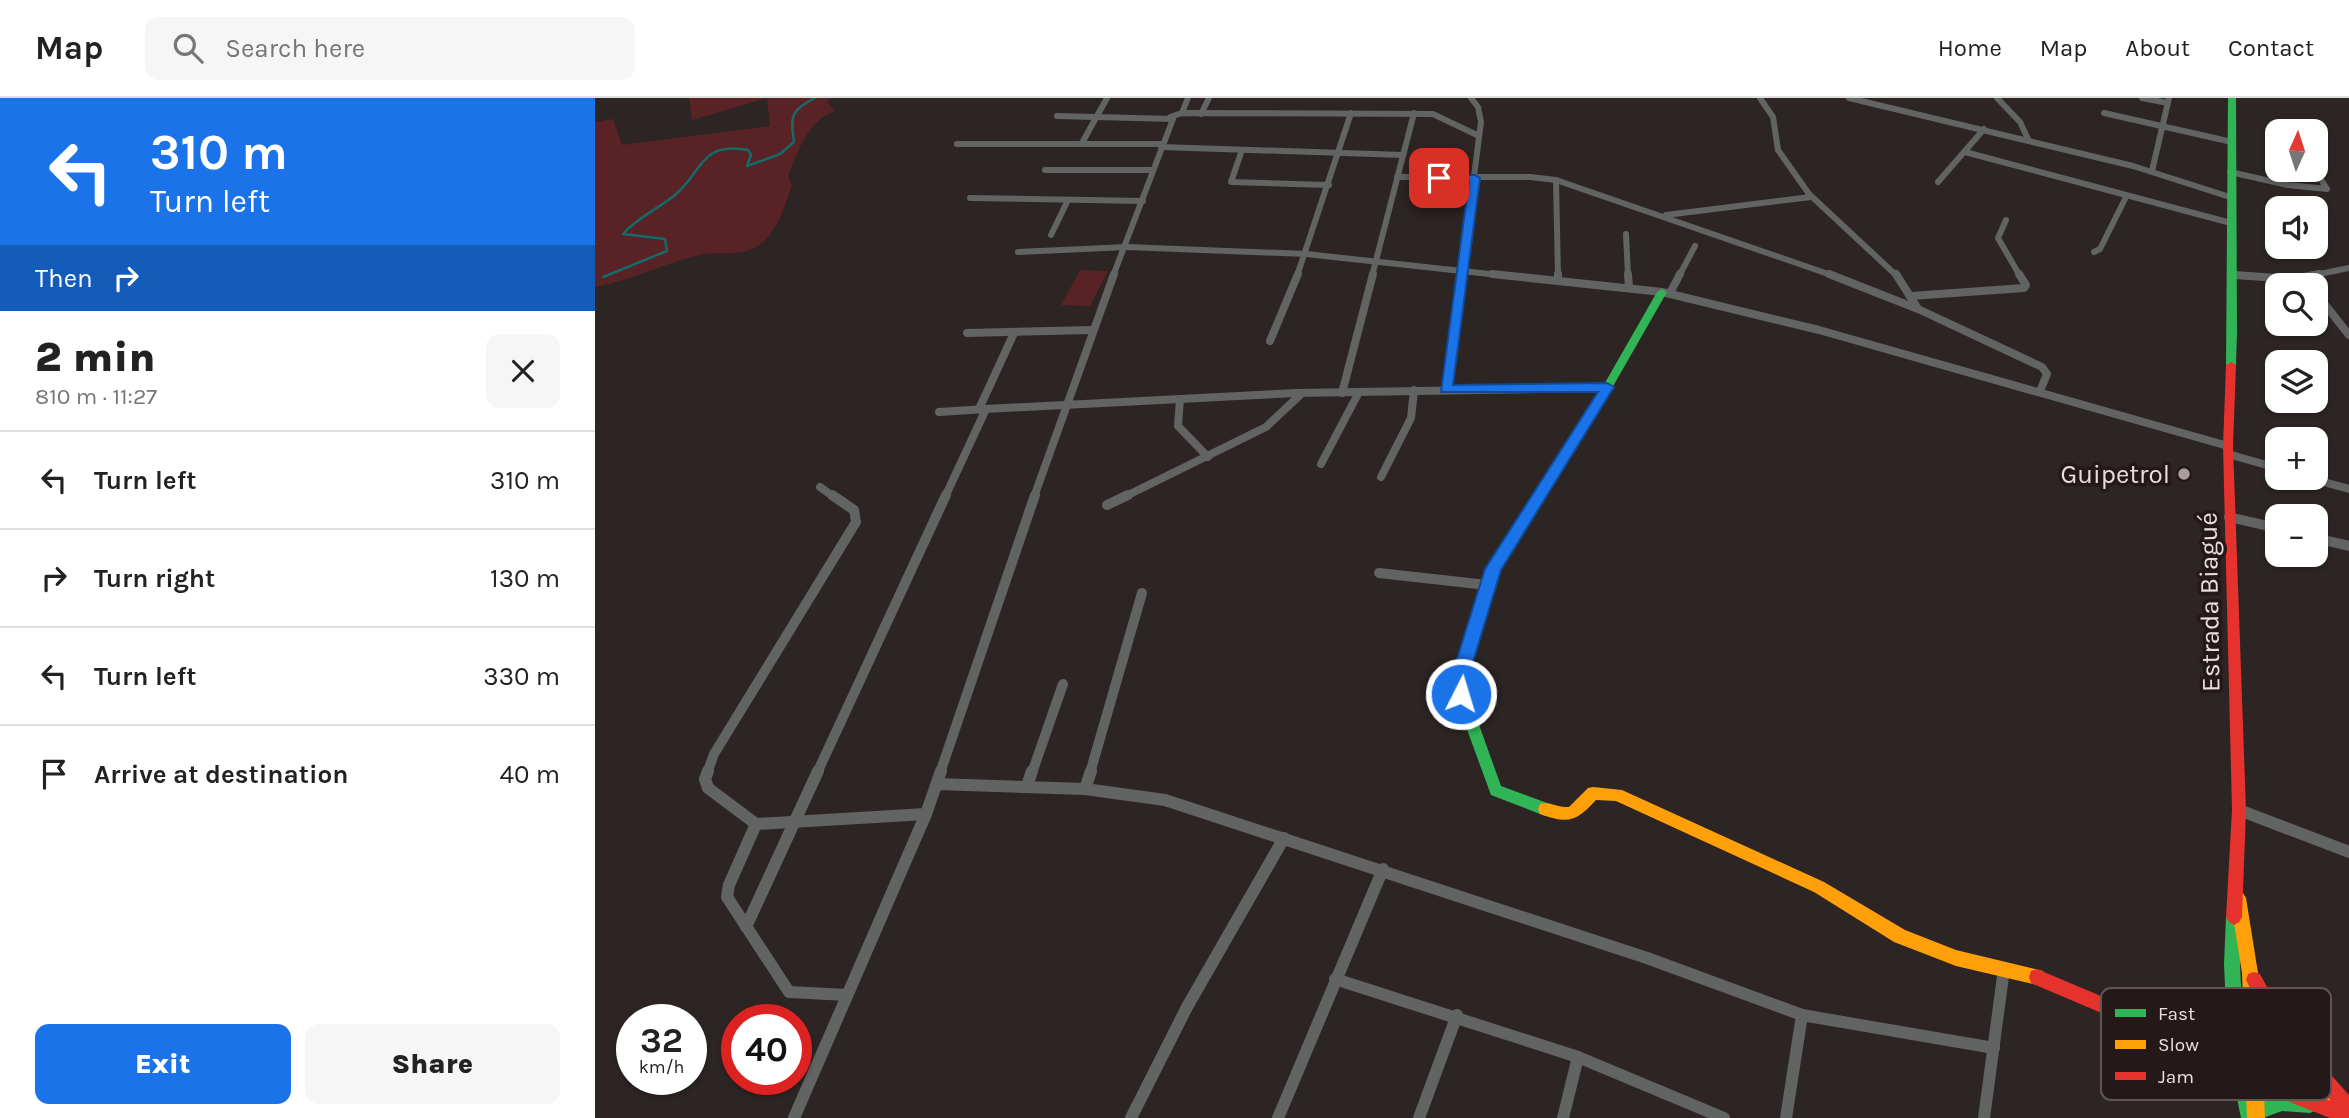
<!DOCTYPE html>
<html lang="en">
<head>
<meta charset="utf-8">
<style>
	body { margin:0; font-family:Karla,sans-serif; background:#f6f6f6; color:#222; height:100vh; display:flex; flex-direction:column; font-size:26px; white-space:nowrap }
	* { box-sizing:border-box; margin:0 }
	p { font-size:23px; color:#767676 }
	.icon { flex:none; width:38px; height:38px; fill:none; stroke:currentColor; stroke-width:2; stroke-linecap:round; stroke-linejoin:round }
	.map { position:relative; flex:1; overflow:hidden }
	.drawer { display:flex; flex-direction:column; background:#fff; width:595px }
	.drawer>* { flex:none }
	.top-card { background:#1a73e8; color:#fff; overflow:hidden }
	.needle { width:46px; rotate:3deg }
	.tools { position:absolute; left:1670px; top:21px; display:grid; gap:14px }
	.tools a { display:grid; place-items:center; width:63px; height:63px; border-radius:14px; background:#fff; box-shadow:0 2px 5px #0004; font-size:35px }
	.speed { position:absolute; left:21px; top:906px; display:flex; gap:14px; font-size:35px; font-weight:700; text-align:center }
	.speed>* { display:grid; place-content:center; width:91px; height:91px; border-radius:50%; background:#fff; box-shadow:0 2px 5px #0004; line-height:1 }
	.speed small { font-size:18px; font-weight:400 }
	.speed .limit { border:10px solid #d22; background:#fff; color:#111 }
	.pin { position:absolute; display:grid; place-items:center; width:60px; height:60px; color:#fff; margin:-30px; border-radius:14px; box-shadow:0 4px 10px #0006 }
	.me { position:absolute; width:77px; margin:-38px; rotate:5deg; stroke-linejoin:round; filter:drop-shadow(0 0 5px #0008) }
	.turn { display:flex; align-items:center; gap:24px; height:147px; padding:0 35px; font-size:32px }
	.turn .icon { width:91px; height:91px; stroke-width:2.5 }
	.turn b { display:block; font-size:49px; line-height:60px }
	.then { display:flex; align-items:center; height:66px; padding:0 35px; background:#0003; gap:14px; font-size:26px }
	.round { display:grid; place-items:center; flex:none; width:74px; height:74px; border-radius:14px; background:#f6f6f6 }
	.headline { display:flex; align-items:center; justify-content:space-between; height:119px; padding:0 35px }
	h1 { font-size:42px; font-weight:800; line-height:52px }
	.primary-button { display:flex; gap:14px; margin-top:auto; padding:14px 35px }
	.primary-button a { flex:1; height:80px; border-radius:14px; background:#1a73e8; color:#fff; font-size:28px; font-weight:800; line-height:80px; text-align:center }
	.primary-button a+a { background:#f6f6f6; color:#222 }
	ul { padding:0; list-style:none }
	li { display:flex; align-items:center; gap:21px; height:98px; padding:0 35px; border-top:2px solid #e0e0e0 }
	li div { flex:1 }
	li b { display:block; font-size:26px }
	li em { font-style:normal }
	header { display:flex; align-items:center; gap:42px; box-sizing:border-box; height:98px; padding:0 35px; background:#fff; border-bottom:2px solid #e0e0e0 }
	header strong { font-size:33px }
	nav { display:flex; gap:38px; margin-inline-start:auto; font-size:24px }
	.search { width:490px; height:63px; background:#f6f6f6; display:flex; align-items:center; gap:18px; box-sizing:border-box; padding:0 24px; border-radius:14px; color:#767676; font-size:26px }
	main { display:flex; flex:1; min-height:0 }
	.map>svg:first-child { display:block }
	.green { fill:#592224 }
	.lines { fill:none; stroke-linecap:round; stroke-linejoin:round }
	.stream { stroke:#146b6b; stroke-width:2.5 }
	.street-far3 { stroke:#626363; stroke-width:6 }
	.street-far2 { stroke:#626363; stroke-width:8 }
	.street-far1 { stroke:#626363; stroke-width:10 }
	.street { stroke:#626363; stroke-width:12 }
	.fast { fill:#30b455; fill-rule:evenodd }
	.slow { fill:#ff9f0a; fill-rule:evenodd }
	.jam { fill:#e5322d; fill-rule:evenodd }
	.route { fill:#1a73e8; stroke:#114b97; stroke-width:2 }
	.poi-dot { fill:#a69e9e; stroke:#251818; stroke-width:2.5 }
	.labels { text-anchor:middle; stroke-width:7; stroke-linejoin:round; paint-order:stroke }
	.poi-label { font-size:26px; fill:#e8dfdf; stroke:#251818; text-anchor:end }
	.street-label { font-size:26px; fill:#e8dfdf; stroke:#251818 }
	.key { fill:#251818; stroke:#605454; stroke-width:2 }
	.key-label { font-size:19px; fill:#e8dfdf }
</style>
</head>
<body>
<header>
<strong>Map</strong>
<div class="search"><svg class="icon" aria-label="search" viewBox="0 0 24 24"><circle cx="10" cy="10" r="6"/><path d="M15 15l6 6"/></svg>Search here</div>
<nav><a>Home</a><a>Map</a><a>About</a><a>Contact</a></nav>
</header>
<main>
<section class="drawer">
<div class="top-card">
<div class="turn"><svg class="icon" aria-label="left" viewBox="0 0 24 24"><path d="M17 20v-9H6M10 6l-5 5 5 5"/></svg><div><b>310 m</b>Turn left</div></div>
<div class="then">Then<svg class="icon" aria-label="right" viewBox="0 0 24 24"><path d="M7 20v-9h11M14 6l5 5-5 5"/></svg></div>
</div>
<div class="headline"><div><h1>2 min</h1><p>810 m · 11:27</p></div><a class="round"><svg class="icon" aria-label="close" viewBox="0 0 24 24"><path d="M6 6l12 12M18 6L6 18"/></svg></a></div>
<ul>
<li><svg class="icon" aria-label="left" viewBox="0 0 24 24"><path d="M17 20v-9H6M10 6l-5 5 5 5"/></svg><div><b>Turn left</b></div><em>310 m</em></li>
<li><svg class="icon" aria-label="right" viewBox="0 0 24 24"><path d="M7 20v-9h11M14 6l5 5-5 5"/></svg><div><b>Turn right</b></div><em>130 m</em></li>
<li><svg class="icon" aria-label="left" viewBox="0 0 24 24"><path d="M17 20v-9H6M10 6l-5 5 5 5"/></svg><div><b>Turn left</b></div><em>330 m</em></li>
<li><svg class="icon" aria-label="arrive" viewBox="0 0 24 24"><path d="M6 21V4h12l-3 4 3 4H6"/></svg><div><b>Arrive at destination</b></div><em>40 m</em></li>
</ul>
<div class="primary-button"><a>Exit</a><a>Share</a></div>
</section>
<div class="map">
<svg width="1754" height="1020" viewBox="0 0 1754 1020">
	<rect width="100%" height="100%" fill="#2c2524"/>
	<g class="green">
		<path d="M94,0H236L232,4L240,13C213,22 203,53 193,78L197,87C191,105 183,132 167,145C147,161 126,152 104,157C68,166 38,182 0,189V24L18,21L27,47L175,28L172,0L97,22Z"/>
		<path d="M485,172L513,173L495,208L466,207Z"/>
	</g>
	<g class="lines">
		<path class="stream" d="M8,179L72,153L70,141L28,136C43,119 63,111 80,97C108,74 105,43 153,52L156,57L152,68L185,56L199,44C195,18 196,12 220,0"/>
		<g class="street-far3">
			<path d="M1165,0L1178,19L1183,52L1214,96L1302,178"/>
			<path d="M1254,0L1538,68L1635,99"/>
			<path d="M1402,0L1425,24L1434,43"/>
			<path d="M1547,0L1573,5"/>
			<path d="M587,15L593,0"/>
			<path d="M1509,15L1637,44"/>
			<path d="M606,16L614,0"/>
			<path d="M462,18L578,21L518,178"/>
			<path d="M575,19L587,15L838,16L884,38"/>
			<path d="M487,45L512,0"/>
			<path d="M362,46H567"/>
			<path d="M566,49L808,57"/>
			<path d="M647,52L636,84L734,87"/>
			<path d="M1370,54L1636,125"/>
			<path d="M450,72H557"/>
			<path d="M1557,73L1574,0"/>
			<path d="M1635,74L1693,87L1732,91L1720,72"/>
			<path d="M802,79H935L961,82L1239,178"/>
			<path d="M961,82L963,178"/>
			<path d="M1343,84L1389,31"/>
			<path d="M375,100L548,103"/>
			<path d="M1071,117L1216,99"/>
			<path d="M1411,122L1403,140L1425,178"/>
			<path d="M1031,136L1033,178"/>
			<path d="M456,137L473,102"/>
			<path d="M423,154L532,149L711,156L913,178"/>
			<path d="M1499,154L1505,151L1531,99"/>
			<path d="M1640,177L1649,178"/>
			<path d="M702,178L756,15"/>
			<path d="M777,178L819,15"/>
			<path d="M866,178L886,24L883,9L876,0"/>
			<path d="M1084,178L1100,148"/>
			<path d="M1715,178L1754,170"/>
		</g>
		<g class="street-far2">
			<path d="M897,176L1067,194L1224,232L1633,348"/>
			<path d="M963,176V183"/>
			<path d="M1033,176L1034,190"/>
			<path d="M1234,176L1323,211L1447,269L1452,276L1445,293"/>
			<path d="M1301,176L1323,211"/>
			<path d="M1640,177L1698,181L1724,176"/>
			<path d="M1720,194L1754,237"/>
			<path d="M1075,195L1085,176"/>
			<path d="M1316,198L1429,190L1431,187L1424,176"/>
			<path d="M372,235L497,232"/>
			<path d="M675,243L703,176"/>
			<path d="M851,291L866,176"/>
			<path d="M747,295L778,176"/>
			<path d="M585,301L583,328L613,359"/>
			<path d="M384,311L419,235"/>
			<path d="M391,311L701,295L1012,290"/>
			<path d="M344,314L391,311L350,399"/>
			<path d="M1633,356L1682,370"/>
			<path d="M726,366L764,294"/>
			<path d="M786,379L816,320L819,292"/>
			<path d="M1714,380L1754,391"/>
			<path d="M225,389L239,399"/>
			<path d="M439,399L519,176"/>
			<path d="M529,399L671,329L705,297"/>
		</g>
		<g class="street-far1">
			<path d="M512,407L533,397"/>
			<path d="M1634,419L1682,430"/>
			<path d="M1720,440L1754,448"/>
			<path d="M784,475L892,487"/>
			<path d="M112,675L119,656L261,424L259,412L237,397"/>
			<path d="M222,675L351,397"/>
			<path d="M345,675L440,397"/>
			<path d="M437,675L468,586"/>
			<path d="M495,675L547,495"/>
		</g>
		<g class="street">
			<path d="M113,673L110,681L113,690L161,726L331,716"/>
			<path d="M342,686L490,691L570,702L1052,860L1207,917L1399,950"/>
			<path d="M432,688L437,673"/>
			<path d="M490,691L496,673"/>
			<path d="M1644,712L1754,754"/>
			<path d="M161,726L134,787L132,799L194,894L252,897"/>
			<path d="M151,829L223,673"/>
			<path d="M740,881L983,959L1129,1020"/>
			<path d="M199,1020L331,716L346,673"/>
			<path d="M536,1020L592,909L689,740"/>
			<path d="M683,1020L788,771"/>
			<path d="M824,1020L862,917"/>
			<path d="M968,1020L983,959"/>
			<path d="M1191,1020L1207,917"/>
			<path d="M1389,1020L1409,871"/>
		</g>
		<g class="fast">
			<path d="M1633,0H1641L1642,234L1641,267L1636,270L1631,267Z"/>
			<path d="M1067,191L1072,194L1017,290L904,472L872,577L873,596L906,688L955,706L957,711L955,716L950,718L896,697L859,596L860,577L892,471L1007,290L1062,194Z"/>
			<path d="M1639,811L1644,814L1647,819L1645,866L1649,955L1661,1006C1681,998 1699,991 1721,1000L1724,1006L1721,1012L1715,1015L1687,1013L1668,1020H1646L1633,955L1629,866L1631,819L1634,814Z"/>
		</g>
		<g class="slow">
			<path d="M998,689L1027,692L1229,784L1310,832L1361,852L1448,873L1450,879L1448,885L1442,887L1361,868L1299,844L1219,794L1021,703L1001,702C981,724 973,726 945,716L943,711L945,706C954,703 964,710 974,709L993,690Z"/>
			<path d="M1643,793L1648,795L1651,800L1663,875L1667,958L1751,998L1754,1004L1751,1010L1745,1013L1668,976L1670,1020H1652L1650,968L1635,961L1633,955L1635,949L1641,947L1650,950L1647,875L1635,800L1638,795Z"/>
		</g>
		<g class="jam">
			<path d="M1636,264L1641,267L1638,348L1651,712L1647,819L1644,824L1639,827L1634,824L1631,819L1637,712L1628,348L1631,267Z"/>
			<path d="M1442,871L1629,950L1651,970L1736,1003L1683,943L1651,882L1653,876L1659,874L1665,876L1695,931L1754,997V1020H1735L1639,982L1617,962L1436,885L1434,879L1436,873Z"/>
		</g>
	</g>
	<path class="route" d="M844,77H880L885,80L858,287L1012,285L1019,289L906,472L874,577L875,596L866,603L858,596L857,577L890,471L1003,294H846L874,83L841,82L839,80Z"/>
	<circle class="poi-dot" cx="1589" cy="376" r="7"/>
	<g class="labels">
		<g class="poi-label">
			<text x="1575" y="385">Guipetrol</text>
		</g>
		<g class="street-label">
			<text transform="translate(1614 504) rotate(-91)" y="9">Estrada Biagué</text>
		</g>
	</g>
	<rect x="1506" y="890" width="230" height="112" rx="10" class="key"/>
	<rect x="1520" y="911" width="31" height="8" fill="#30b455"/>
	<rect x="1520" y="942" width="31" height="9" fill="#ff9f0a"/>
	<rect x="1520" y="974" width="31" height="8" fill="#e5322d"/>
	<g class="key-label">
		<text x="1563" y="922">Fast</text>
		<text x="1563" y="953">Slow</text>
		<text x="1563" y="985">Jam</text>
	</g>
</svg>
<div class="tools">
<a><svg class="needle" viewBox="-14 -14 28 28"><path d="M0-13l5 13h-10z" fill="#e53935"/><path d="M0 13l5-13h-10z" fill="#767676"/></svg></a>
<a><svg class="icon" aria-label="sound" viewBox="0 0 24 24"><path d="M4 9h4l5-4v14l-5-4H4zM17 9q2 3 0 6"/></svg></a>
<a><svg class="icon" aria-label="search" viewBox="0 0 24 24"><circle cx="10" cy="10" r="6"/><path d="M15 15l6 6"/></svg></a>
<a><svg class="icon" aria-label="layers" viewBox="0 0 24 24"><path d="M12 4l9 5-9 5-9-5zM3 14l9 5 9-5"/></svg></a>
<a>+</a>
<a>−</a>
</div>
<div class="speed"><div>32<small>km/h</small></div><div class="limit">40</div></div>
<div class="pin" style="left:844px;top:80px;background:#d93025"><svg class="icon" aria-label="arrive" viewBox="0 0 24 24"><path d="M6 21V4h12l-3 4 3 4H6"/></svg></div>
<svg class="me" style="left:866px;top:596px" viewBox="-20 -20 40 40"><circle r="17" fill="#1a73e8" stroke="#fff" stroke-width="3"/><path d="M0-11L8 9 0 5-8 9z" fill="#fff"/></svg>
</div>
</main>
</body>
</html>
